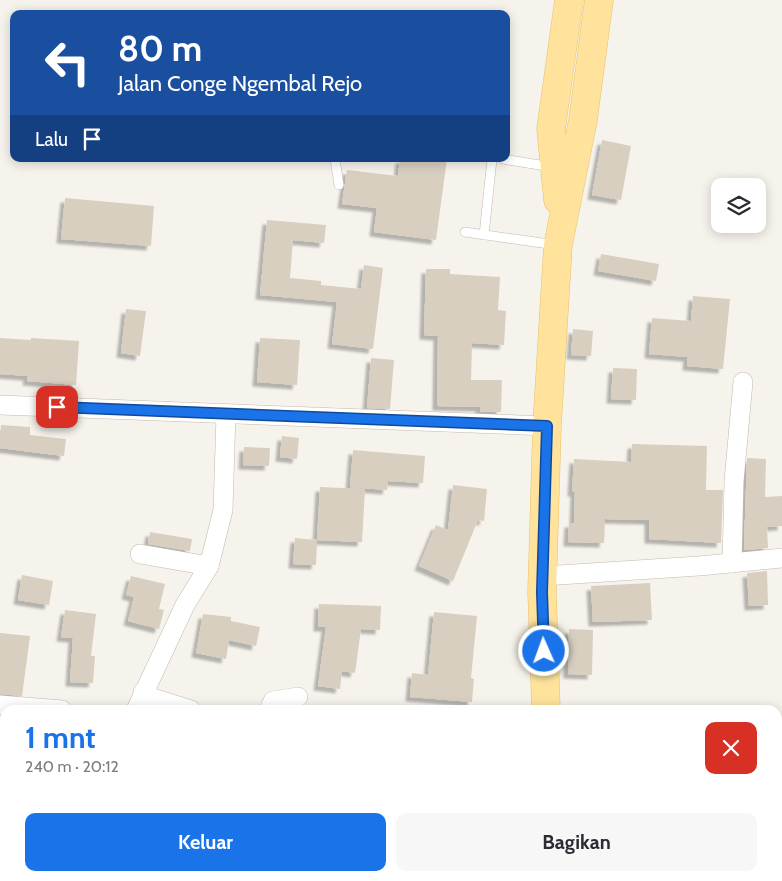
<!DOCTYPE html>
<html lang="id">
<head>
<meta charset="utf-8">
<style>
	body { margin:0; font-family:Cabin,sans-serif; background:#f7f7f7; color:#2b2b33; height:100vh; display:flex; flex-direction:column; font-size:19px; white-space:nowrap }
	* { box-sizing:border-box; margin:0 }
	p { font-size:16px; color:#7c7c81 }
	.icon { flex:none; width:28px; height:28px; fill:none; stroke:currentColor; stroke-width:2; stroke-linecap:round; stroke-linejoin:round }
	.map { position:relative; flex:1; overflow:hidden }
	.details { position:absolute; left:0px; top:705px; width:782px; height:176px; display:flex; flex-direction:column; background:#fff; border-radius:15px 15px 0 0; box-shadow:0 2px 12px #0003 }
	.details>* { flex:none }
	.guide { position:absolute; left:10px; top:10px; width:500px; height:152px; border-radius:10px; box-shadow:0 2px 12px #0003; background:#1a4fa0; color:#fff; overflow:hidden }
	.buttons { position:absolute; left:711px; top:178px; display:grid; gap:10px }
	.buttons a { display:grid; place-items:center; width:55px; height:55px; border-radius:10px; background:#fff; box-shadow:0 2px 12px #0003; font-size:25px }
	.pin { position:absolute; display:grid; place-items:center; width:42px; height:42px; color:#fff; margin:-21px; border-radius:10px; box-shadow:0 2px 8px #0006 }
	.me { position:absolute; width:55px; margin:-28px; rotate:358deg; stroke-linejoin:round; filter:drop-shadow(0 0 4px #0008) }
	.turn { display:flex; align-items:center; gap:18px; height:105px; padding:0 25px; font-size:22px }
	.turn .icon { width:65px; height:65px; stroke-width:2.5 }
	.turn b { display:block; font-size:35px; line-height:42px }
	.then { display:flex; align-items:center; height:48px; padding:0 25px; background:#0003; gap:10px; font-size:19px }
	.round { display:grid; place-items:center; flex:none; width:52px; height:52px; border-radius:10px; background:#f7f7f7 }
	.head { display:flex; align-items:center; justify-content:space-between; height:85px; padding:0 25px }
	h1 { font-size:30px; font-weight:800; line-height:38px; color:#1a73e8 }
	.cta { display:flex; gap:10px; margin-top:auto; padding:10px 25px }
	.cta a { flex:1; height:58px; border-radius:10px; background:#1a73e8; color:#fff; font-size:20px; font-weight:800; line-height:58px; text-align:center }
	.cta a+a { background:#f7f7f7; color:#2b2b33 }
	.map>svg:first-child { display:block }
	.building { fill:#d8cfc1; filter:url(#shadow) }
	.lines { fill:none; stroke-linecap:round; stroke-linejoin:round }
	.lane-casing { stroke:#c2bbae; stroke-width:10 }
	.street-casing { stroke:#c2bbae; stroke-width:20 }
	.primary-casing { stroke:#e6c16a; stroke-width:29 }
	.lane { stroke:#fff; stroke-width:9 }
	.street { stroke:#fff; stroke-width:19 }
	.primary { stroke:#ffe39c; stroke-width:28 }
	.route-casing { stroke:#114b97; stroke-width:12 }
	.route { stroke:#1a73e8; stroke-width:9 }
</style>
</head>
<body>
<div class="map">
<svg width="782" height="881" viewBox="0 0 782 881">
	<defs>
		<filter id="shadow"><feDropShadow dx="-4.5" dy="4.5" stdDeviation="1" flood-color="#0004"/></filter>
	</defs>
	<rect width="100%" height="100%" fill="#f6f3ec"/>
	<g class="building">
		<path d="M602,140L631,146L621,200L592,195Z"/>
		<path d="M400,159H447L436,240L374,232L377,208L342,204L347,170L398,176Z"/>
		<path d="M65,198L154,206L151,246L61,239Z"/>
		<path d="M267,220L326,225L324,243L293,240L290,278L321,281V285L361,289L364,265L383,268L373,349L332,344L337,302L260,295Z"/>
		<path d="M601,254L659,264L656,281L598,271Z"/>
		<path d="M426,269H450V274L500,277L498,310L506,311L504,345L472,343L471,380H502L501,412H480V407L437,406L438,336L424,335Z"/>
		<path d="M693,296L730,299L723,369L687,366L688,357L649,354L652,318L691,321Z"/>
		<path d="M126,309L146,311L140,356L121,353Z"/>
		<path d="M573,329L593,331L591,356L571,355Z"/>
		<path d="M0,338L31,340V338L79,341L76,385L27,381L28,376L0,374Z"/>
		<path d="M260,338L300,340L297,385L257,382Z"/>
		<path d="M371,358L394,360L390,409L367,408Z"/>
		<path d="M613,368L637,369L636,400L611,399Z"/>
		<path d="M1,425L30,427V435L66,439L64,456L0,448Z"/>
		<path d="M282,436L299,438L297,459L280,457Z"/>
		<path d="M632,444L707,446L706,490H723L721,543L649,539V520L605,519L604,543L568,542L569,523H574L575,492H572L574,459L631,462Z"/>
		<path d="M244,447L270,448L269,466L243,465Z"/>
		<path d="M353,450L425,456L423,483L388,481L387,490L350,487Z"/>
		<path d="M747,458L766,459L765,497L782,496V526L767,527L768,548L746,550L744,549Z"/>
		<path d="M453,485L487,489L484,521L478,520L453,581L419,566L436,525L448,530Z"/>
		<path d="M320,487L365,489L362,542L317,540Z"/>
		<path d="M150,532L192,539L190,551L148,544Z"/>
		<path d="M295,538L317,540L316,565L293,564Z"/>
		<path d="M767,571L768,605L749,606L747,573Z"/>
		<path d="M22,575L53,581L49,605L18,600Z"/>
		<path d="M131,576L165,584L159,609L164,610L159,629L128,621L134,597L126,595Z"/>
		<path d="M650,583L652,620L593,622L591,586Z"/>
		<path d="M319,604L381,606L380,630L361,629L355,673L342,671L340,689L318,686L326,627H318Z"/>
		<path d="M65,610L96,614L91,656H95L93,683L70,682L73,638L61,637Z"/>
		<path d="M434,612L477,616L471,678L474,679L472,702L410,697L412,673L428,675Z"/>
		<path d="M203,614L231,617V621L260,627L256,646L229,640L226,659L196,653Z"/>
		<path d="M569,629L593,630L592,675L568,674Z"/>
		<path d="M0,633L30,636L22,696L0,694Z"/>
	</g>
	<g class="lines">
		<g class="lane-casing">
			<g id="lane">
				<path d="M335,159L339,185"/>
				<path d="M503,159L552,167"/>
				<path d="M465,232L556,245"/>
				<path d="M484,235L492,159"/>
			</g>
		</g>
		<g class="street-casing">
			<g id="street">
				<path d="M0,405L547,426"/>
				<path d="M140,554L209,566"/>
				<path d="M732,563L734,481L743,382"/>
				<path d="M543,576L699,566L782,558"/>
				<path d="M143,692L153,698L191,710"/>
				<path d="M0,705L62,710"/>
				<path d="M136,710L185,605L209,566L223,510L226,414"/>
				<path d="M269,710L273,701L298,697"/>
				<path d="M778,787L782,780"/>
				<path d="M108,881V876"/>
			</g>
		</g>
		<g class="primary-casing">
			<g id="primary">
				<path d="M558,200L551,129L569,0"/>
				<path d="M546,710L542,592L547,426L558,245L583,120L599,0"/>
				<path d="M551,876V881"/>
			</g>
		</g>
		<use href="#lane" class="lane"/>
		<use href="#street" class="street"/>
		<use href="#primary" class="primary"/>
	</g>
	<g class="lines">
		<g class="route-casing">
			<path id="route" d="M57,407L547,426L542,592L544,651"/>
		</g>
		<use href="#route" class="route"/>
	</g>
</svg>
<div class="buttons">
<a><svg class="icon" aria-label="layers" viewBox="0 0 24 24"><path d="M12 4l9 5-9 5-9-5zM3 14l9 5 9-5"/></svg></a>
</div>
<div class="pin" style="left:57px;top:407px;background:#d93025"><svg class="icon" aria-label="arrive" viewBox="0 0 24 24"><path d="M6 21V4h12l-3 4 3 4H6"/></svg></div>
<svg class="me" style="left:544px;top:651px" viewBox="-20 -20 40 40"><circle r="17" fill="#1a73e8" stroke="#fff" stroke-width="3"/><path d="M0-11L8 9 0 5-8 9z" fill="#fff"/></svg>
<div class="guide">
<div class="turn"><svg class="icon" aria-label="left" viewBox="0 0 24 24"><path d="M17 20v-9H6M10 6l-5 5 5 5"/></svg><div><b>80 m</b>Jalan Conge Ngembal Rejo</div></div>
<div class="then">Lalu<svg class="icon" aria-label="arrive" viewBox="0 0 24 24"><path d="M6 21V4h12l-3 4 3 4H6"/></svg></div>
</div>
<section class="details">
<div class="head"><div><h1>1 mnt</h1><p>240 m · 20:12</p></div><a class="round" style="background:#d93025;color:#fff"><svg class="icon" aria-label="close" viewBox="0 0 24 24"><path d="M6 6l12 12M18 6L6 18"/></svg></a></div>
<div class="cta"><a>Keluar</a><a>Bagikan</a></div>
</section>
</div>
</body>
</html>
